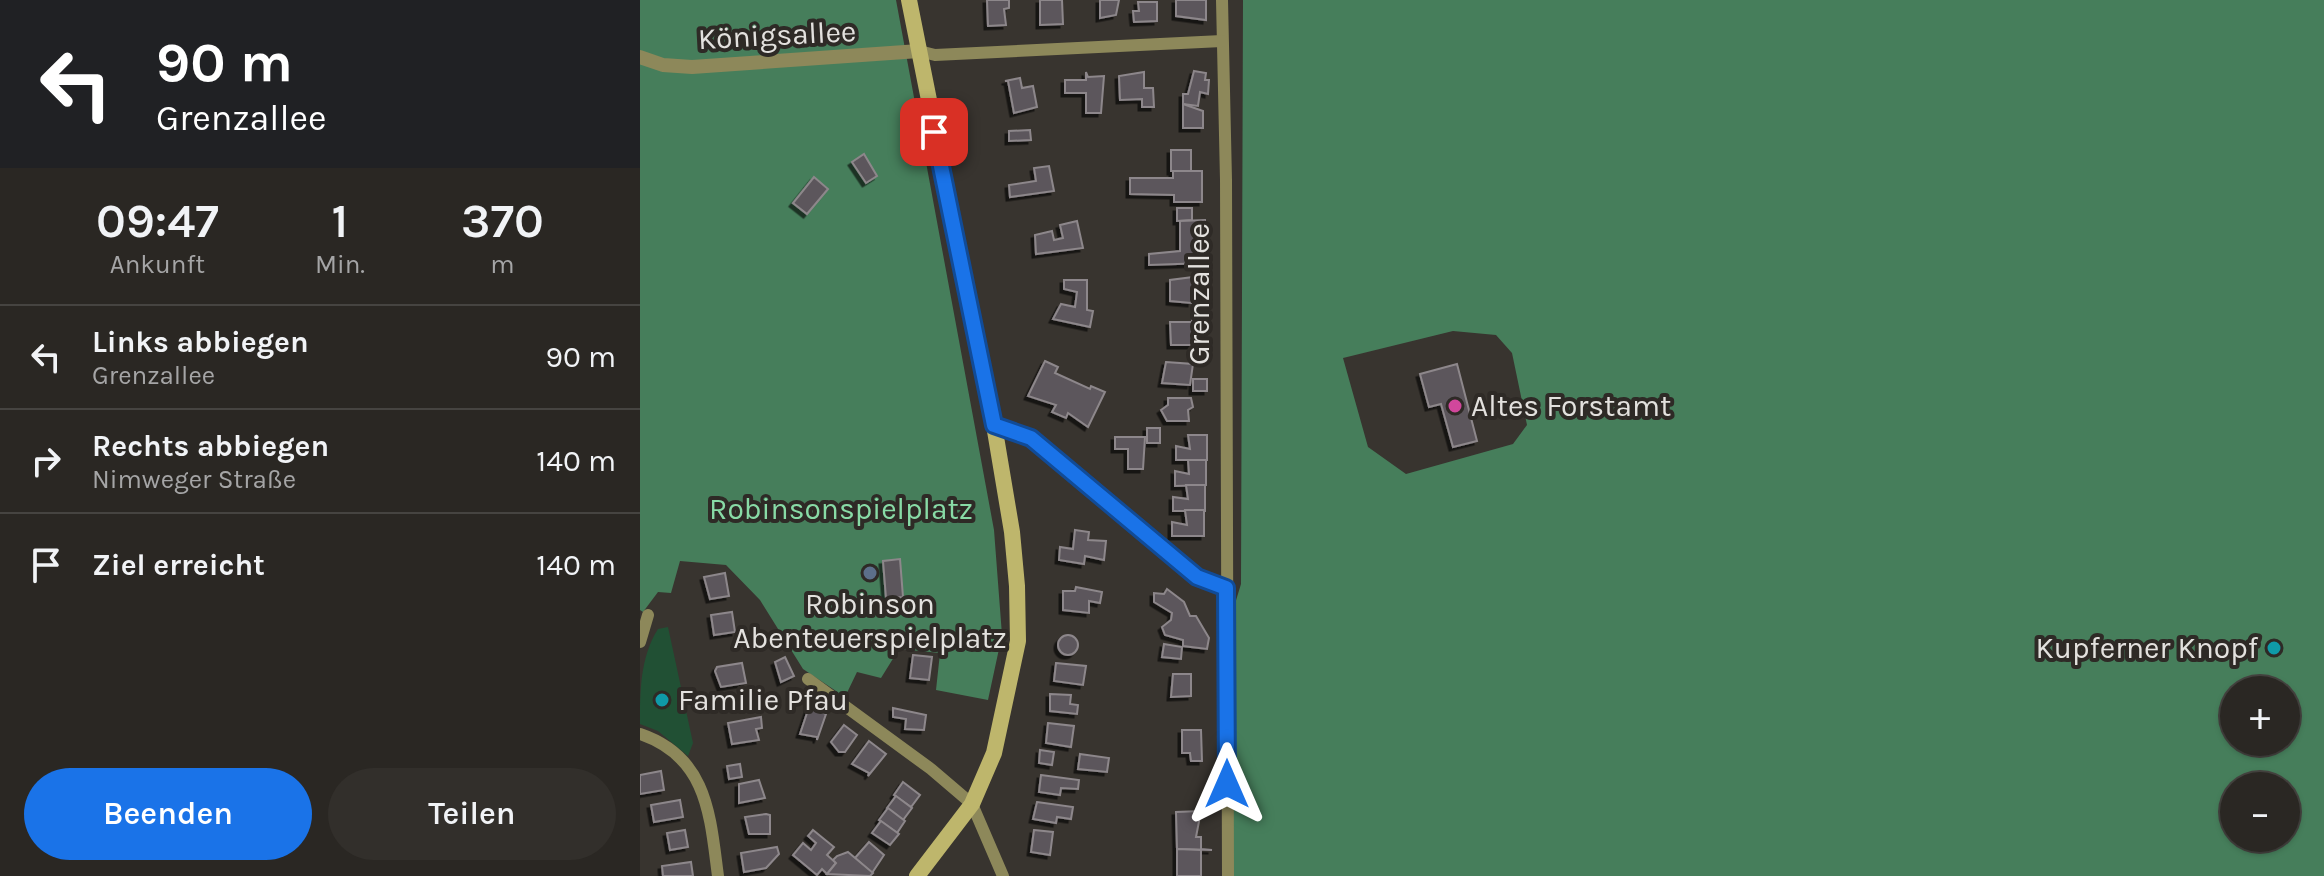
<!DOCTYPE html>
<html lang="de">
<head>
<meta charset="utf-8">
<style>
	body { margin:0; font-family:Karla,sans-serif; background:#322f2b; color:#f1f3f6; height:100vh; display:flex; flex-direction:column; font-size:30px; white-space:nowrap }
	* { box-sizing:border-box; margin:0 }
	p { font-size:26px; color:#a5a5a6 }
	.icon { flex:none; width:44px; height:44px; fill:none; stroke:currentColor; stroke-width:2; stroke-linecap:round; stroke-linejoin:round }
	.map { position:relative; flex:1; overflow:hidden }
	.panel { display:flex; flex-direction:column; background:#2a2723; width:640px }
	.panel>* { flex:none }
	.guide { background:#202124; color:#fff; overflow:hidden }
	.fabs { position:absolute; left:1580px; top:676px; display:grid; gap:16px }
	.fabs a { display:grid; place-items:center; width:80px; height:80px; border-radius:50%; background:#2a2723; box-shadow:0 2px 6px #0004,0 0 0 2px #464441; font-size:40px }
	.pin { position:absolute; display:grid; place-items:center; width:68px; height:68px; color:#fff; margin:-34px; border-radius:16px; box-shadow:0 4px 12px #0006 }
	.me { position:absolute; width:88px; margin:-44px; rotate:0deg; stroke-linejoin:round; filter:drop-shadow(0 0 6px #0008) }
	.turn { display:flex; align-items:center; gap:28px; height:168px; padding:0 24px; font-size:36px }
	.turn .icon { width:104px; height:104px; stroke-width:2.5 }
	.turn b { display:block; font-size:56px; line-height:68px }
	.eta { display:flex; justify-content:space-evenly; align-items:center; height:136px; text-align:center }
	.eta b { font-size:48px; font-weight:600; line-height:56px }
	.cta { display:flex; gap:16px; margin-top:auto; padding:16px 24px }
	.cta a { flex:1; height:92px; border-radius:48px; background:#1a73e8; color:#fff; font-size:32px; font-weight:600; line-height:92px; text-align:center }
	.cta a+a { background:#322f2b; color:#f1f3f6 }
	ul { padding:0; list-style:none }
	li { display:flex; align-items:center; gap:24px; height:104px; padding:0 24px; border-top:2px solid #464441 }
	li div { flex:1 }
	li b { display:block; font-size:30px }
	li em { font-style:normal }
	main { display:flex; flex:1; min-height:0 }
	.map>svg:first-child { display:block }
	.green { fill:#215034 }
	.forest { fill:#467e5b; fill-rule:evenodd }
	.building { fill:#5c575b; stroke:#8d878b; stroke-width:2; filter:url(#shadow) }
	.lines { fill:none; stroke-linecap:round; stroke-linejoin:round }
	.minor { stroke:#8d885a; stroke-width:12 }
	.tertiary { stroke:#8d885a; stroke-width:14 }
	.secondary { stroke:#beb66c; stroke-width:16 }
	.route-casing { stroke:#114b97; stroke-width:20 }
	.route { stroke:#1a73e8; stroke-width:14 }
	.hotel-dot { fill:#d1479c; stroke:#2e2a26; stroke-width:3 }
	.service-dot { fill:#5c6f8a; stroke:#2e2a26; stroke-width:3 }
	.culture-dot { fill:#0f9aa8; stroke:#2e2a26; stroke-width:3 }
	.labels { text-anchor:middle; stroke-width:8; stroke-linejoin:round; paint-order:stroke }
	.street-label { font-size:30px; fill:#e3e1de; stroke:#2e2a26 }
	.poi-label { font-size:30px; fill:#e3e1de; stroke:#2e2a26; text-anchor:start }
	.park-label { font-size:30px; fill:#88dba6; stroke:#2e2a26 }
</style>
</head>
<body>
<main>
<section class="panel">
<div class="guide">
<div class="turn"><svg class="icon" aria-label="left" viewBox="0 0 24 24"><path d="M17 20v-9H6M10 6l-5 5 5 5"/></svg><div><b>90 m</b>Grenzallee</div></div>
</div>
<div class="eta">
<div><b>09:47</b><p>Ankunft</p></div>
<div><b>1</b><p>Min.</p></div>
<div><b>370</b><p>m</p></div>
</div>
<ul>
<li><svg class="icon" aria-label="left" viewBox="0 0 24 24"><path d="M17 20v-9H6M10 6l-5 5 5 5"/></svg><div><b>Links abbiegen</b><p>Grenzallee</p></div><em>90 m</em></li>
<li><svg class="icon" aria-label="right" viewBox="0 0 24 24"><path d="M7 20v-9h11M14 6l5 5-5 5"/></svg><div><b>Rechts abbiegen</b><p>Nimweger Straße</p></div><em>140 m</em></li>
<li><svg class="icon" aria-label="arrive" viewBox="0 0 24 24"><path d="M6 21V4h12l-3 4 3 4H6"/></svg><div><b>Ziel erreicht</b></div><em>140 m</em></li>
</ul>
<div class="cta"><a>Beenden</a><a>Teilen</a></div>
</section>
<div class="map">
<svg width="1684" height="876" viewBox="0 0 1684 876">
	<defs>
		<filter id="shadow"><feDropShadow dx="-3.5" dy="3.5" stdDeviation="0" flood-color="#0009"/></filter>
	</defs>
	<rect width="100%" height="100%" fill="#38342f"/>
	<path class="green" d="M28,627L53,743L48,756L18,731L0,724C0,692 0,657 18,629Z"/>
	<g class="forest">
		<path d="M0,0H256L354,530L362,635L348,700L296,690L300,653L259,649L241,678L217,672L205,697L163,669L120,600L86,565L40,561L31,593L18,592L3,612L0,610Z"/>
		<path d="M603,0H1684V876H592L587,630L601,584ZM813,331L856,335L872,353L887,425L873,444L766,474L728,447L703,358ZM1594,690H1646V742H1594ZM1594,786H1646V838H1594Z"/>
	</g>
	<g class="building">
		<path d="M347,0H369V8L364,9L366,25L348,26Z"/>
		<path d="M400,0H422L423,24L400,25Z"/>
		<path d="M460,0H479L476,15L460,18Z"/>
		<path d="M536,0H566V20L536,16Z"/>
		<path d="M498,2H517V21L494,22L493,11H499Z"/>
		<path d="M554,71L566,73L565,80H569L568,94L560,92L558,106L543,104V94H548Z"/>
		<path d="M446,72L448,77L464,76L461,113H446V93H425V80H446Z"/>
		<path d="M504,72V88H513L514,107H502V99L480,100L479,76Z"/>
		<path d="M380,78L382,88L393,86L397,107L374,113L368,81H365Z"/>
		<path d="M543,104L563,111V128H543Z"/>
		<path d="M390,130L391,140L369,141V131Z"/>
		<rect x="531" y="150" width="20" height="21"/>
		<path d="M224,154L237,176L226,183L212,162Z"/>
		<path d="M409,166L414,191L370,197L369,185L396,181L394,168Z"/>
		<path d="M533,171H562V202H534V195L490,194V178H533Z"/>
		<path d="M174,177L188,189L167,214L153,203Z"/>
		<path d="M537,208H552V220L537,221Z"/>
		<path d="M565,220L566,263L509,265V254L540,251V221Z"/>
		<path d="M437,221L443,248L396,254L395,235L412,231L414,240L423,238L420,225Z"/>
		<path d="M553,277H556L557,285H565V293L552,294L551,303L530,301V280Z"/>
		<path d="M424,280H447V310L453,311L450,327L413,319L421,304L435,307L437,292L424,289Z"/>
		<path d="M552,319H565V335L558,336V343L553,345H531L530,322H552Z"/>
		<path d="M405,361L418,367L415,373L450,389L451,386L465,392L448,427L428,413L426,418L412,412L416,405L388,396Z"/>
		<path d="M526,362L553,364L550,385L522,383Z"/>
		<path d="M817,364L837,441L813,447L801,404L789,407L780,374Z"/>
		<rect x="553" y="379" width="14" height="12"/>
		<path d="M528,398H551L553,407L548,410L549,421H527L521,410L528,405Z"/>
		<rect x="507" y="428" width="13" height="15"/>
		<path d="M548,435H567V460H536V446L550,449Z"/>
		<path d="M475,437H505L503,469H488V449H475Z"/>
		<path d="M548,460H566V485L535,486V471L549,474Z"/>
		<path d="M546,485H565V511H533V497L548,499Z"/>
		<path d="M545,510H564V536H532V522L547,525Z"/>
		<path d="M435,530L449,532L448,540L466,541L464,560L445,556L444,564L419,560L420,547L433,549Z"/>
		<path d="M260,559L263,597L246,598L243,561Z"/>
		<path d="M85,573L89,596L70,599L64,577Z"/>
		<path d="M436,587L462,592L460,603L449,601V613L423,610V591H435Z"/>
		<path d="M527,589L544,602L550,616H556L569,638L567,649L543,646V640L525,635L522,627L531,620L532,613L514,602V593L524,594Z"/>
		<path d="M92,612L95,632L74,635L71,615Z"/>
		<circle cx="428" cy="645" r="10"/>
		<path d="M524,644L542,647L541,659L522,657Z"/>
		<path d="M273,655L292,657L289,680L270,678Z"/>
		<path d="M145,657L154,676L141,682L135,662Z"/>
		<path d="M102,663L106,683L81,687L75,671L77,667Z"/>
		<path d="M416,663L446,666L443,685L414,681Z"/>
		<path d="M533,674H551V696L531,697Z"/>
		<path d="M410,694L431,695L430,704L438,705L437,714L410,711Z"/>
		<path d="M169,707L186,714L177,740V737L160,734Z"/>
		<path d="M253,708L286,715L284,730L265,729L266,719L253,717Z"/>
		<path d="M121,717L122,728L116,729L119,740L92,744L88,723Z"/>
		<path d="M408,723L434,726L431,747L406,743Z"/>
		<path d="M204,725L217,735L205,752H199L191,742Z"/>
		<path d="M542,730H561L562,761H551L550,753H542Z"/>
		<path d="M229,741L246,754L228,776L229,773L212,764Z"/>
		<path d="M400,750L414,752L412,765L399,763Z"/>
		<path d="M440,754L469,758L467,772L438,769Z"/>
		<path d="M100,764L102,777L89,779L87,766Z"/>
		<path d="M21,771L24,790L0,794V775Z"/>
		<path d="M401,775L439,780L438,789L421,788L420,795L399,792Z"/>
		<path d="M119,780L125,798L99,803V784Z"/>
		<path d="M263,782L280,795L271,807L254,795Z"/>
		<path d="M256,796L272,808L263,820L247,808Z"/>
		<path d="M40,800L43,817L14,822L11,805Z"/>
		<path d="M397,802L433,807L431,819L417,817L416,823L393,819Z"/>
		<path d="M248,808L265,821L257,833L239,820Z"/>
		<path d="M561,811L556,837H561V849L572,850L537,849L536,812Z"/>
		<path d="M126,814L130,815V834H109L105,817Z"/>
		<path d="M241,821L259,834L250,845L232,833Z"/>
		<path d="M45,830L48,847L30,850L27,833Z"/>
		<path d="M173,830L194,847L187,855L196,863L187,874L182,869L177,875L153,855L163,843L171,850L176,843L168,836Z"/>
		<path d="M394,830L413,832L410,855L391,852Z"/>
		<path d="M229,842L244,855L232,873L215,858Z"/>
		<path d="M137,847L139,854L126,868L104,872L101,853Z"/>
		<path d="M537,849L561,850V876H537Z"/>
		<path d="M208,852L233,873L230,876L187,874L196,863L193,860L197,856Z"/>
		<path d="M51,862L53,876H23L22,866Z"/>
	</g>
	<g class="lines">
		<g class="minor">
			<path d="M582,0L586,180L588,876"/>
			<path d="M279,51L295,55L582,41"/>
			<path d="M354,425L391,438L557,577L586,588"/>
			<path d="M0,642L8,615"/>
			<path d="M168,679L291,769L332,804L363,876"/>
			<path d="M0,734C68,757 70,816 78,876"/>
		</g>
		<path class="tertiary" d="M0,57L23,65L52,67L279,51"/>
		<path class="secondary" d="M269,0L354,425L372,532L377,586L378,641L354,753L332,804L277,876"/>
	</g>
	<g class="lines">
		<g class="route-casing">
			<path id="route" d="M294,132L354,425L391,438L557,577L586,588L587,784"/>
		</g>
		<use href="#route" class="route"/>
	</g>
	<circle class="hotel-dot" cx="815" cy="406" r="8"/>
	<circle class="service-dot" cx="230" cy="573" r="8"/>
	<g class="culture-dot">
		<circle cx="1634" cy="648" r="8"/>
		<circle cx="22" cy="700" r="8"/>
	</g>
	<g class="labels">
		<g class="street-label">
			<text transform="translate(137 35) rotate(-3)" y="10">Königsallee</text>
			<text transform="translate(559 294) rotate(-90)" y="10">Grenzallee</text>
		</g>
		<g class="poi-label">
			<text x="831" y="416">Altes Forstamt</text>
			<text x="230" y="614" text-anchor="middle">Robinson<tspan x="230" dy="34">Abenteuerspielplatz</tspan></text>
			<text x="1618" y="658" text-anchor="end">Kupferner Knopf</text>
			<text x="38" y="710">Familie Pfau</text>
		</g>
		<g class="park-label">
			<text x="201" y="519">Robinsonspielplatz</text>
		</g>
	</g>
</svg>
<div class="fabs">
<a>+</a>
<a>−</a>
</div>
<div class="pin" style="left:294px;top:132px;background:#d93025"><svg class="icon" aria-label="arrive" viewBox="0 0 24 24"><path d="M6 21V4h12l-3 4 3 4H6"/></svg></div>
<svg class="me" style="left:587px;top:784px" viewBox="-20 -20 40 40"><path d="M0-17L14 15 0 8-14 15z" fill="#1a73e8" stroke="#fff" stroke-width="4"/></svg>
</div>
</main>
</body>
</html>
